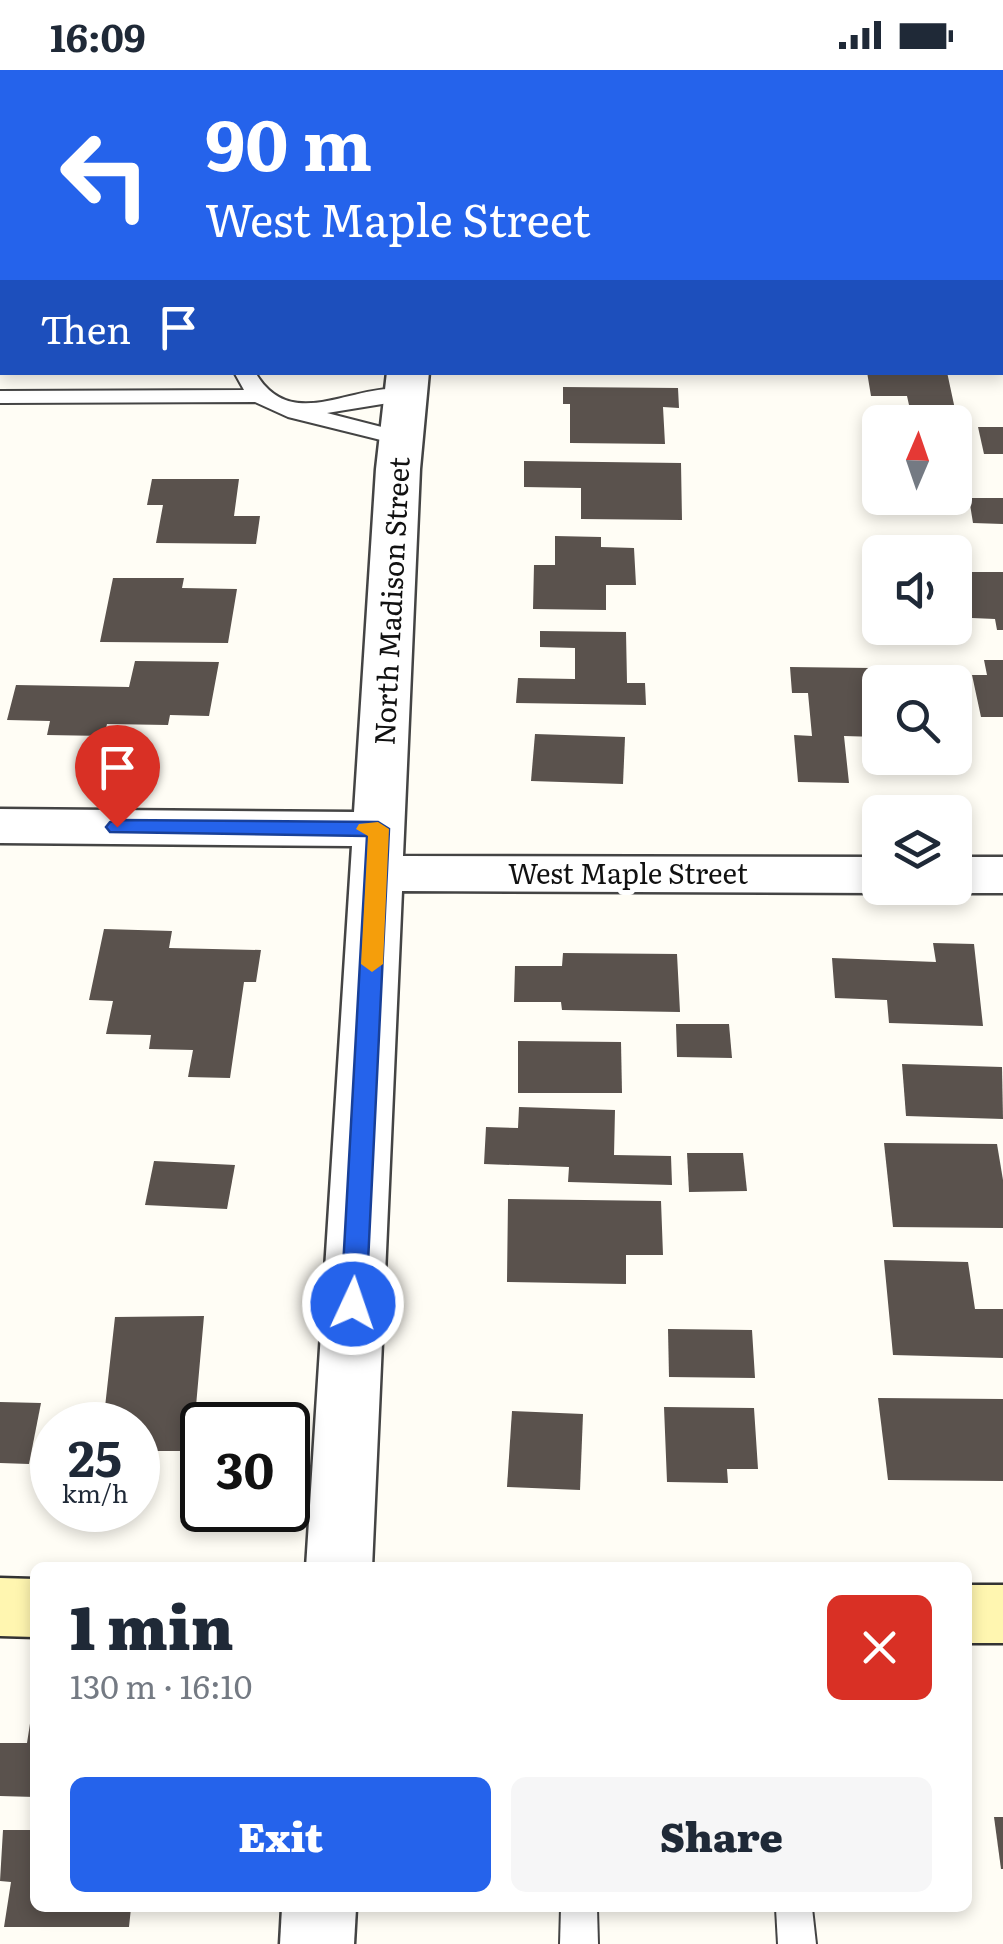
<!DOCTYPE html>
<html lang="en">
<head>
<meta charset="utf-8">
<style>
	body { margin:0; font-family:Literata,serif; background:#f6f6f7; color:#1f2937; height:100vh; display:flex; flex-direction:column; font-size:38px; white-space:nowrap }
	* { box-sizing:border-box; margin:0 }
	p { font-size:32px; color:#747a83 }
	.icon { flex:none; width:55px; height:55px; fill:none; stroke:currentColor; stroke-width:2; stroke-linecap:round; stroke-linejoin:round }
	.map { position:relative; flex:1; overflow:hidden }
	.sheet { position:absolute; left:30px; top:1492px; width:942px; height:350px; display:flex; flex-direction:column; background:#fff; border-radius:15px; box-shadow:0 5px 15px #0003 }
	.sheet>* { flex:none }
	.banner { position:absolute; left:0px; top:0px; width:1005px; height:305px; box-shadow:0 5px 15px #0003; background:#2563eb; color:#fff; overflow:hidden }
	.needle { width:65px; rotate:2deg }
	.buttons { position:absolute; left:862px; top:335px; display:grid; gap:20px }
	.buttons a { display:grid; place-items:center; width:110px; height:110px; border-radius:15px; background:#fff; box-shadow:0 5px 15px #0003; font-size:50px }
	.speed { position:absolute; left:30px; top:1332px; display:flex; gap:20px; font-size:50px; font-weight:700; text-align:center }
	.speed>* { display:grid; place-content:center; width:130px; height:130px; border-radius:50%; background:#fff; box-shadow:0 5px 15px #0003; line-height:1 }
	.speed small { font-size:25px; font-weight:400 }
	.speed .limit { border:5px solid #111; border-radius:15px; background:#fff; color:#111 }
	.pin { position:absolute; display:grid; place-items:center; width:85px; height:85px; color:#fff; margin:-102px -42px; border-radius:50% 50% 50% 0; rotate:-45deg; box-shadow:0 0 10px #0007 }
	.pin .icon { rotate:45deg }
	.me { position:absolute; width:110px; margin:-55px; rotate:3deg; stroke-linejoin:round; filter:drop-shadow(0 0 8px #0008) }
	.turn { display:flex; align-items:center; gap:35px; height:210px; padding:0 40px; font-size:45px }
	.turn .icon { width:130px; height:130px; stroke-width:2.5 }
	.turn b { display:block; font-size:70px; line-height:85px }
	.then { display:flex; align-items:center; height:95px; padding:0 40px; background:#0003; gap:20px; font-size:38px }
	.round { display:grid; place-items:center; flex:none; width:105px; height:105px; border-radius:15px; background:#f6f6f7 }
	.headline { display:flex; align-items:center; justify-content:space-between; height:170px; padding:0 40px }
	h1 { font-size:60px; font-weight:800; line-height:75px }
	.cta { display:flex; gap:20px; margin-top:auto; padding:20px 40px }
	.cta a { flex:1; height:115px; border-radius:15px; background:#2563eb; color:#fff; font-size:40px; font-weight:800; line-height:115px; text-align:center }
	.cta a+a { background:#f6f6f7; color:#1f2937 }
	.status { display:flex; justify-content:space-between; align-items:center; height:70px; padding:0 50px; background:#fff; direction:ltr }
	.status svg { height:28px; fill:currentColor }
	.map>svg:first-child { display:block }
	.building { fill:#5a524d }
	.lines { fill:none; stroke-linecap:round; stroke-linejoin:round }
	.service-casing { stroke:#444; stroke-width:4 }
	.minor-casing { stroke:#444; stroke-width:5 }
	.secondary-casing { stroke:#333; stroke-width:5 }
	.service { fill:#fff; fill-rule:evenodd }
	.minor { fill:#fff; fill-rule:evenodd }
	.secondary { fill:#fff6b0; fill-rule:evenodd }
	.route { fill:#2563eb; stroke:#184099; stroke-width:2.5 }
	.slow { fill:#f59e0b }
	.labels { text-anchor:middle; stroke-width:10; stroke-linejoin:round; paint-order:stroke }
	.street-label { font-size:28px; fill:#111; stroke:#fff }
</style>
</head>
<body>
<div class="status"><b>16:09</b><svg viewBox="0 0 49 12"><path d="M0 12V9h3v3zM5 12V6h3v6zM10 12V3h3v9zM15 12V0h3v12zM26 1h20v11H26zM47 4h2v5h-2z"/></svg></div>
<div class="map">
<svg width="1003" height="1874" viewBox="0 0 1003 1874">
	<rect width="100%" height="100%" fill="#fffdf5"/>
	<g class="building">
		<path d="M867,302H947L956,344H911L907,326H871Z"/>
		<path d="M563,317L678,318L679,338L663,337L665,374L570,373V334H563Z"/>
		<path d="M978,357H1003V384H984Z"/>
		<path d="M524,391L681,393L682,450L581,449V418L524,417Z"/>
		<path d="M152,409H239L234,446H260L256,474L156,473L163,435H147Z"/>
		<path d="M969,428H1003V454L973,453Z"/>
		<path d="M555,466L601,467V477L634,478L636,515H606V540L533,539L534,495H555Z"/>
		<path d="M964,502H1003V560H997L995,549L972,548Z"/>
		<path d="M113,508H184L182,518L237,519L228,573L100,572Z"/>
		<path d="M540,561L626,562L627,613H645L646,635L516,633L518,608L575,609V578L540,577Z"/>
		<path d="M984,590H1003V647H981L972,605H987Z"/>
		<path d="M135,591L219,592L209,646L170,645L168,655L107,654L104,666L47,665L50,651L7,650L16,615L129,617Z"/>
		<path d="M790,597L871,598L878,667L844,666L849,713L798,712L794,665L812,666L808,623H792Z"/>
		<path d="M535,664L625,667L623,714L531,711Z"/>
		<path d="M104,859L172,861L169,878L261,880L256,912H244L230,1008L188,1007L193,980L149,979L151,965L106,964L113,931L89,930Z"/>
		<path d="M933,873L974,874L983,956L889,953L887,930L835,928L832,888L936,892Z"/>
		<path d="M563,883L677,884L680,942L562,940L561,932H514L515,896H562Z"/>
		<path d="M676,954H729L732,988L677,987Z"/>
		<path d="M518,971L621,972L622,1023H518Z"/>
		<path d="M902,994L1002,997L1003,1049L906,1046Z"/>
		<path d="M519,1037L615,1040L614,1085L671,1086L672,1115L568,1112L569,1097L484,1094L486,1057L518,1058Z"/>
		<path d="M884,1073L997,1074L1003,1110V1158L893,1157Z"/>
		<path d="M687,1083H743L747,1121L689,1122Z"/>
		<path d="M154,1091L235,1095L227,1139L145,1135Z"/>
		<path d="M508,1129L661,1131L663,1185H626V1214L507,1212Z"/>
		<path d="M884,1190L968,1192L975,1239H1003V1288L893,1285Z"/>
		<path d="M204,1246L192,1381H138V1355H103L115,1247Z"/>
		<path d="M668,1259L752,1260L755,1308L669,1307Z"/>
		<path d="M878,1328L1003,1329V1411L888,1410Z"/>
		<path d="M0,1332L41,1333L29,1394L0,1393Z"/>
		<path d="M664,1337L754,1338L758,1399H727L728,1413L667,1412Z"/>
		<path d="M512,1341L583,1344L580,1420L507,1417Z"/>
		<path d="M33,1634L35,1727L0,1726V1673H27Z"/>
		<path d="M994,1747H1003V1799H1001Z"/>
		<path d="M3,1760H35V1838H131L129,1857H4L11,1812L0,1811Z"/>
	</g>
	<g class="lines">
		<g class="service-casing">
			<g id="service">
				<rect x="0" y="241" width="2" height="12"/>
				<path d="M234,302H255C293,368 358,307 413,321L417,325L413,329L327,343L409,364L412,369L401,375L288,347L255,332L0,333V321L244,320Z"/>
				<path d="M561,1838H597L598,1874H560Z"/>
				<path d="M776,1838H812L816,1874H778Z"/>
			</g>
		</g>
		<g class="minor-casing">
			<g id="minor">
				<path d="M404,0H440V2H405Z"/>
				<rect x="1002" y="187" width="1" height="24"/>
				<path d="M387,302H429L420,399L403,786L880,787V818H898L880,823L402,821L372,1498H306L352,776L0,773V739L354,742L376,399Z"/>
				<path d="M955,787H1003V823H955L937,818H955Z"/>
				<path d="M282,1838H356L354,1874H280Z"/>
			</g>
		</g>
		<g class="secondary-casing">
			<g id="secondary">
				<path d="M0,1508L35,1509V1567L0,1566Z"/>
				<rect x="968" y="1515" width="35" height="58"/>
			</g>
		</g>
		<use href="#service" class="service"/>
		<use href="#minor" class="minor"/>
		<use href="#secondary" class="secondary"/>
	</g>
	<path class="route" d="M117,750L378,752L389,759L366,1234L362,1241H344L341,1234L367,766L110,762L106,757L110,752Z"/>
	<path class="slow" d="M378,752L389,759L383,894L372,902L361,894L368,766L356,759L359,754Z"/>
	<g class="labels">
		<g class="street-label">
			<text transform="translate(392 531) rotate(-87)" y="10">North Madison Street</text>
			<text x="628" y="814">West Maple Street</text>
		</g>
	</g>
</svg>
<div class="buttons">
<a><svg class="needle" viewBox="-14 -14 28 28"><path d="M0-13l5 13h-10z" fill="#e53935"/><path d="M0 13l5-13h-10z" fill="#747a83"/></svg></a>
<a><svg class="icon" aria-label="sound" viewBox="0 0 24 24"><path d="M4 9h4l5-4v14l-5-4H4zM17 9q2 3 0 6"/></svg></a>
<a><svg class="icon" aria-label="search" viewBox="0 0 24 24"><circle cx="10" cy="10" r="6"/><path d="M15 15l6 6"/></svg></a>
<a><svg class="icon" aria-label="layers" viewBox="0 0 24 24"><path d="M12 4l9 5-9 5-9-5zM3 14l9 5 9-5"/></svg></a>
</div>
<div class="speed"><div>25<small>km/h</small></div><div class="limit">30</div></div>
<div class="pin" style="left:117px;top:757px;background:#d93025"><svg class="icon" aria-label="arrive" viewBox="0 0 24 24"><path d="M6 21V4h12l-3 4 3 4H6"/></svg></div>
<svg class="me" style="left:353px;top:1234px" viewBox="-20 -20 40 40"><circle r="17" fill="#2563eb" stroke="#fff" stroke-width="3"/><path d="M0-11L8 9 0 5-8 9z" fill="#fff"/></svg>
<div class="banner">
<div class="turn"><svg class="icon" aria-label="left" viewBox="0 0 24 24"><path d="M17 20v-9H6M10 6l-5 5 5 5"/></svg><div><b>90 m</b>West Maple Street</div></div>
<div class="then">Then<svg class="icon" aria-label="arrive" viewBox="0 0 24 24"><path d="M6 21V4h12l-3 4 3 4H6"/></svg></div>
</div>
<section class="sheet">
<div class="headline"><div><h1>1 min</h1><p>130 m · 16:10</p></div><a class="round" style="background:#d93025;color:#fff"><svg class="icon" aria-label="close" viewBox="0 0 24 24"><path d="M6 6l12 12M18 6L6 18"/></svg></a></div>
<div class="cta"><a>Exit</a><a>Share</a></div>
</section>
</div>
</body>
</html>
